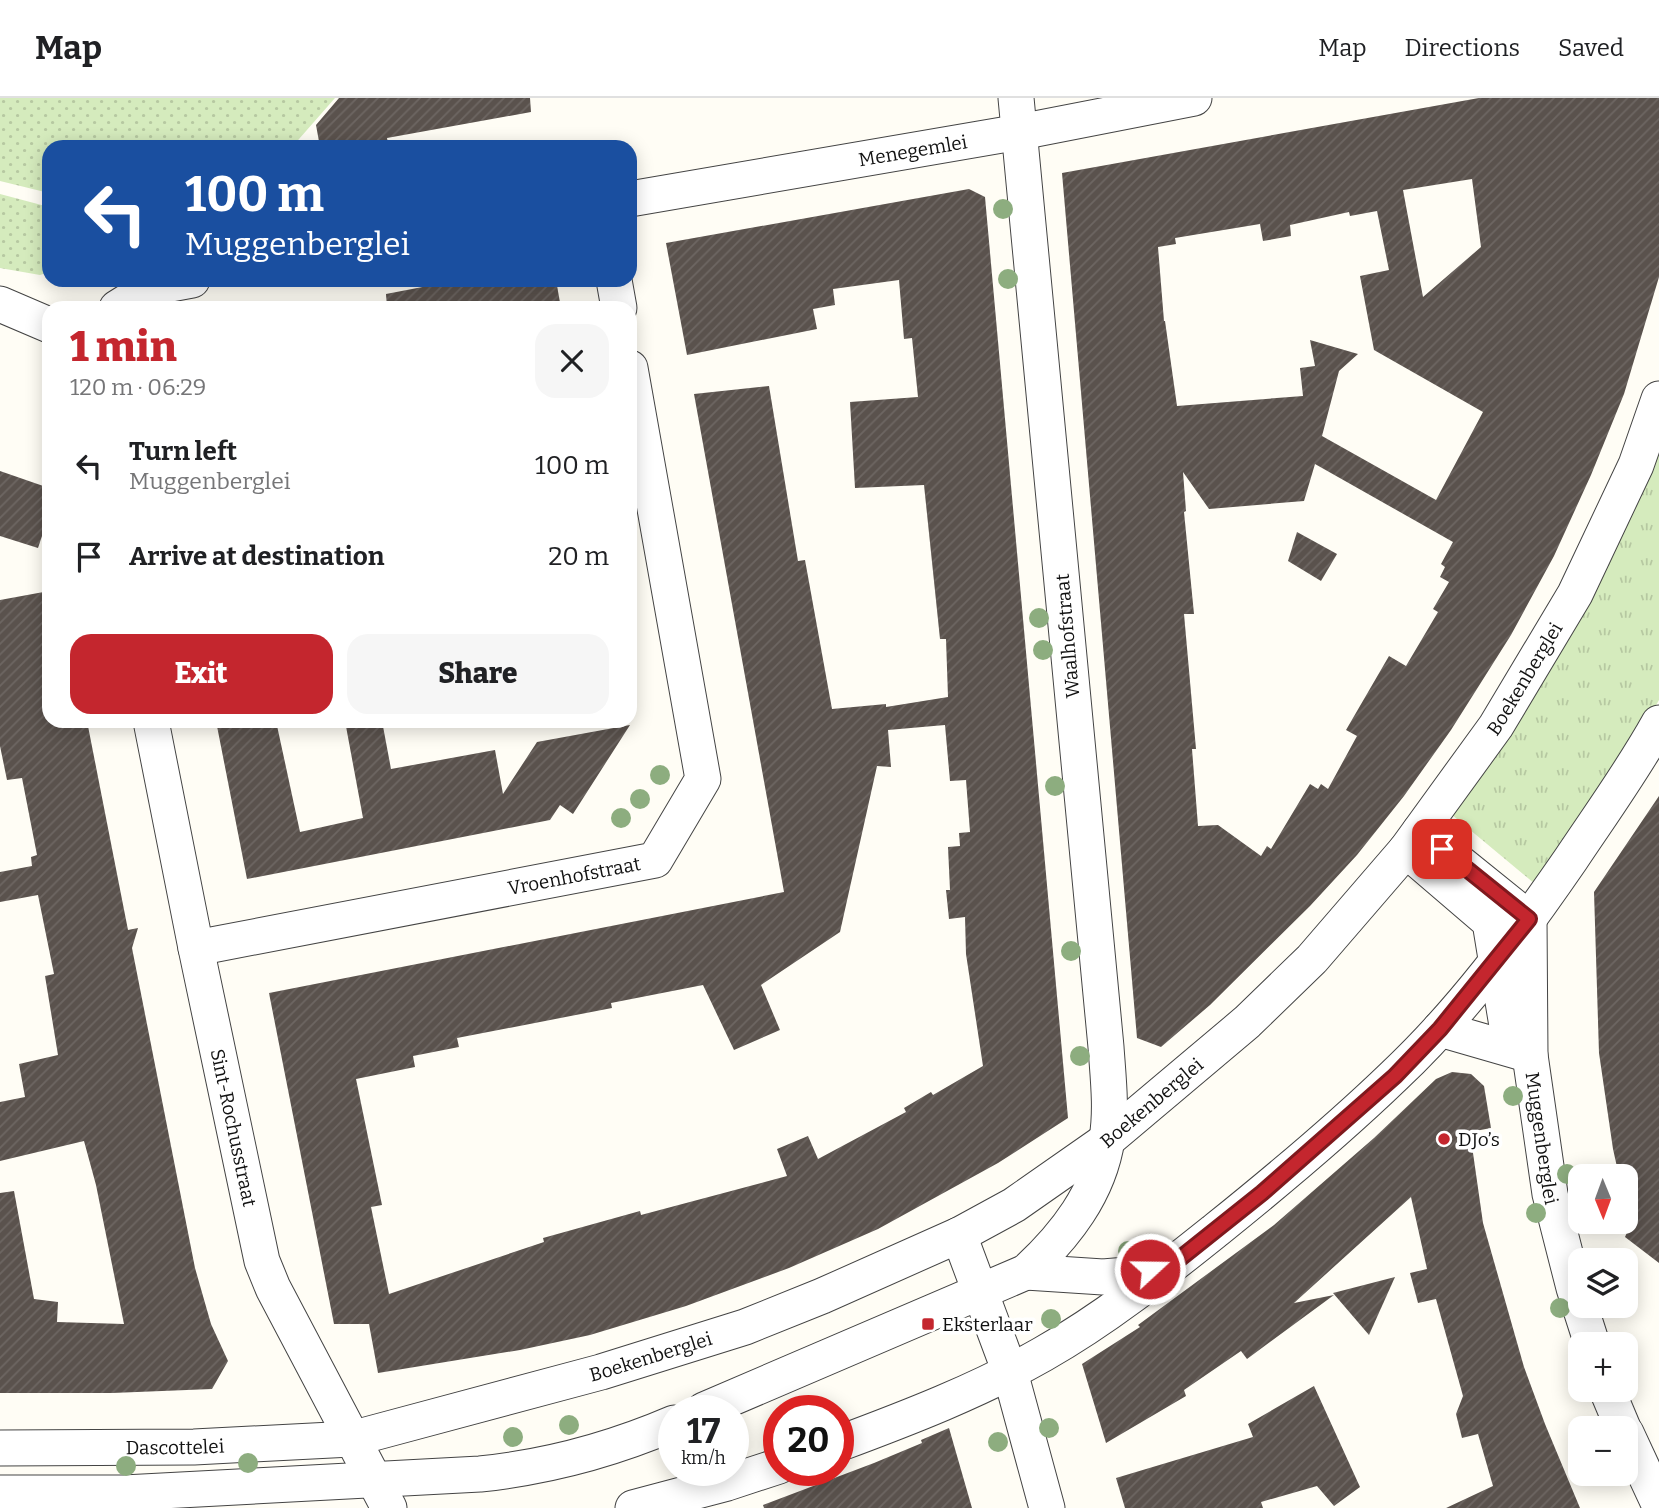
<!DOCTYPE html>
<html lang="en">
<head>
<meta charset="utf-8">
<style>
	body { margin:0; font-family:Bitter,serif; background:#f6f6f6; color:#202124; height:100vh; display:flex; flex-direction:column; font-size:26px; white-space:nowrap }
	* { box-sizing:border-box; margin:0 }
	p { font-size:23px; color:#757577 }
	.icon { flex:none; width:38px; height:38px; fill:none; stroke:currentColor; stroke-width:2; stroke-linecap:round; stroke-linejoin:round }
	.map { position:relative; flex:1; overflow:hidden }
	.side { position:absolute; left:42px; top:203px; width:595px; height:427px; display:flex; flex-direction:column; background:#fff; border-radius:21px; box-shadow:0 4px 18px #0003 }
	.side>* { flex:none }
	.hud { position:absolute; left:42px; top:42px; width:595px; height:147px; border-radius:21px; box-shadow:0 4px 18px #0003; background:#1a4fa0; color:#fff; overflow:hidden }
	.needle { width:46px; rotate:179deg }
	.controls { position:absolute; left:1568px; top:1066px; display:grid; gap:14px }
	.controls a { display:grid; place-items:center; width:70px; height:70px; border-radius:14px; background:#fff; box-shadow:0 4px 18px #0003; font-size:35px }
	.speed { position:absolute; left:658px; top:1297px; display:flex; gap:14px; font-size:35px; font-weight:700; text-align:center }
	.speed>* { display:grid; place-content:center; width:91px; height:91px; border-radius:50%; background:#fff; box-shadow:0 4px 18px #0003; line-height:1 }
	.speed small { font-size:18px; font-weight:400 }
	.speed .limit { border:10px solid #d22; background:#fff; color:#111 }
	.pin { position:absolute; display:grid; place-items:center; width:60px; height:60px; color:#fff; margin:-30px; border-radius:14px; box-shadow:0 4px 10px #0006 }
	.me { position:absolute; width:77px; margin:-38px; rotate:69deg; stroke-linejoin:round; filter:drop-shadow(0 0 5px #0008) }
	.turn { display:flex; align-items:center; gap:24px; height:147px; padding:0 28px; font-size:32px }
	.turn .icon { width:91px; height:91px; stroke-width:2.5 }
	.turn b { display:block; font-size:49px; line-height:60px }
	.round { display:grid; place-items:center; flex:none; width:74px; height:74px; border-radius:21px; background:#f6f6f6 }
	.headline { display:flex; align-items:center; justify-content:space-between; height:119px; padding:0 28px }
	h1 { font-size:42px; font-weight:800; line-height:52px; color:#c4262e }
	.action { display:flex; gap:14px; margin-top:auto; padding:14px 28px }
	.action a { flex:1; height:80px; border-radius:21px; background:#c4262e; color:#fff; font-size:28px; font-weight:800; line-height:80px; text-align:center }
	.action a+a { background:#f6f6f6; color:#202124 }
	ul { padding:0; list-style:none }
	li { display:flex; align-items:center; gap:21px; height:91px; padding:0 28px }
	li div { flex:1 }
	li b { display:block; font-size:26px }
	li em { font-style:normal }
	header { display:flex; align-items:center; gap:42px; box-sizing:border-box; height:98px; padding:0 35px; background:#fff; border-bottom:2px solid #e0e0e0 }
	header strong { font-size:33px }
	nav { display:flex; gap:38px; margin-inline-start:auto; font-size:24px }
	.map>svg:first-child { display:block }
	.grass { fill:url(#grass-tufts) }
	.park { fill:url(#park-dots) }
	.building { fill:url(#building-hatch); fill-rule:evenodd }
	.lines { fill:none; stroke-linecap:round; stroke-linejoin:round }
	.minor-casing { stroke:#444; stroke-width:37 }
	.minor { stroke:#fff; stroke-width:35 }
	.tree { fill:#8dad7f }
	.route-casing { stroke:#7f191e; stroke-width:18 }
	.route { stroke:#c4262e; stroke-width:12 }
	.poi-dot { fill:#c4262e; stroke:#fff; stroke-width:2.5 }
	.labels { text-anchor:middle; stroke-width:7; stroke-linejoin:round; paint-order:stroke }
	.street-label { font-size:19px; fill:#111; stroke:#fff }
	.poi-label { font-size:19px; fill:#111; stroke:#fff; text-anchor:start }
</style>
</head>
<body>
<header>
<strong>Map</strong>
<nav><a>Map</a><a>Directions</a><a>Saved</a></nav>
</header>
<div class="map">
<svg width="1659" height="1410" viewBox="0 0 1659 1410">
	<defs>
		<pattern id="grass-tufts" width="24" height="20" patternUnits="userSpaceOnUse" patternTransform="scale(1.75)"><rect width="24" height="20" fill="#d5ebbd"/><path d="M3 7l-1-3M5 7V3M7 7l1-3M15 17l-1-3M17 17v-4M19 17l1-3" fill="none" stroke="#b6c8a1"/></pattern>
		<pattern id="park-dots" width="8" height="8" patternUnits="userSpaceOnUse" patternTransform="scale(1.75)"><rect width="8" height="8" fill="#d5ebbd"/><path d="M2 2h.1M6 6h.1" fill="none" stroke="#b6c8a1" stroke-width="1.8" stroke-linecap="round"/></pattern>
		<pattern id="building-hatch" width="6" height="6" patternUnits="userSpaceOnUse" patternTransform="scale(1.75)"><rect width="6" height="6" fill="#5a524d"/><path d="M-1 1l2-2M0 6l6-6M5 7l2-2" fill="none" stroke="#6d6662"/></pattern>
	</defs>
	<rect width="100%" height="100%" fill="#fffdf5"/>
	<path class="grass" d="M1659,329V602L1641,633L1535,786L1451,716L1534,599L1589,507Z"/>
	<g class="park">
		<path d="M0,0H335L292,49H49V95L0,83Z"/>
		<path d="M0,96L49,109V174L40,177L0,170Z"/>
	</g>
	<g class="building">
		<path d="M339,0H530L531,14L387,40L388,45L366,49H320L316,27Z"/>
		<path d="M1479,0H1659V179L1624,296L1591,377L1554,458L1511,537L1451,632L1404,698L1357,757L1310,808L1210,907L1161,949L1137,940L1062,75ZM1472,81L1481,149L1423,199L1403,92ZM1377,113L1389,172L1360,178L1374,252L1483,314L1436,402L1322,338L1339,273L1358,256L1310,242L1315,268L1300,270L1303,298L1177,308L1165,223H1164L1158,149L1176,146L1175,140L1260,126L1263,143L1291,138L1290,127L1349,114L1350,118ZM1315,366L1453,444L1441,466L1445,469L1440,479L1449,484L1433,511L1438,514L1406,568L1389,558L1346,632L1357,638L1328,691L1321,686L1318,691L1310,686L1271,751L1267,748L1261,758L1218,727L1198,728L1192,651H1196L1184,516H1194L1184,414L1186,413L1183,374L1209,411L1304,403Z"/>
		<path d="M969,91L985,99L1068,1020L998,1065L878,1131L789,1170L686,1208L590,1237L520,1252L378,1275L369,1226H334L269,895L784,794L694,296L769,288L798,463L805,462L832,611L886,606V609L948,599L946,541H940L924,387L855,390L850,304L918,299L912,240L904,241L899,182L833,191L835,207L813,211L817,231L687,257L666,145ZM945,627L950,683L966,682L970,734L959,735L960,748L948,749L950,792H946L949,821L965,819L966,856L983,968L933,997L931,994L904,1010L906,1014L818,1061L808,1038L777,1051L787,1078L641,1117L640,1113L543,1140L544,1144L389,1196L371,1109L382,1107L356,981L415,969L413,958L459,949L457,940L612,910L611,905L703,887L734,952L780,932L761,887L840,834L877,668L891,669L888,632Z"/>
		<path d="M459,182H556L561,210H387L386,196Z"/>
		<path d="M0,373L49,390V417L38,450L0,438Z"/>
		<path d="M1297,434L1337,456L1321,483L1288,463Z"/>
		<path d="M49,493V623H87L128,832L138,830L132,850L195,1170L211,1226L228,1263L212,1291L112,1295H0V1095L14,1093L34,1201L58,1204L57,1224L124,1226L96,1087L84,1043L0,1063V1004L25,999L19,966L58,957L45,878L54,876L38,797L0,804V774L32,768L31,759L37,757L22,680L7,682L0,648V502Z"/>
		<path d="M216,623H276L300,734L363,720L345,623H382L391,671L495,652L503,696L537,644L630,627L573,716L560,707L550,722L247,781Z"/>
		<path d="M1659,698V1165L1625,1139L1630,1127L1626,1105V1078H1619L1613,1051L1599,955L1594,794Z"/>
		<path d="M1452,974L1471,976L1484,988L1491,1030L1470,1034L1483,1125L1524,1269L1545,1326L1580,1410H1446L1493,1388L1478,1336L1462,1340L1456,1316L1463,1298L1436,1201L1418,1205L1410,1175L1427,1171L1411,1099L1294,1205L1334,1197L1247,1261L1241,1253L1184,1292L1186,1298L1106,1345L1082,1266L1140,1229L1138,1227L1274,1127L1374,1040L1436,981Z"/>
		<path d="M1395,1179L1369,1237L1333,1195Z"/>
		<path d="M1314,1288L1360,1389L1334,1408L1317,1388L1261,1404L1263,1410H1125L1116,1380L1253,1339L1248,1326Z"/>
		<path d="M949,1330L972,1410H764L763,1407L874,1365L922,1345L921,1342Z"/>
	</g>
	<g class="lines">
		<g class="minor-casing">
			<g id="minor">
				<path id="s1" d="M630,101L1020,34L1194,0"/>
				<path d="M614,182L619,210"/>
				<path d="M0,206L49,227"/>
				<path d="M117,210L149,190L192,182"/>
				<path id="s2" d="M151,623L196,850L262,1163L273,1190L389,1410"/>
				<path id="s3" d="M1420,733L1529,821L1530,957L1550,1096L1574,1190L1592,1246"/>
				<path d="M1406,752L1490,824L1508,934L1524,955"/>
				<path id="s4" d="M196,850L655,762L703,681L630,270"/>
				<path d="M1440,931L1530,957"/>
				<path d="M959,1137L1010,1274L1047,1410"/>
				<path d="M1026,1174L1103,1179L1127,1177L1163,1168"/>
				<path d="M1607,1292L1623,1330"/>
				<path d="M704,1312L1026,1174C1065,1138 1099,1095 1107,1041C1112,1011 1108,979 1106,949L1016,0"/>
				<path d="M1626,1335L1659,1406"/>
				<path d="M838,1346C908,1320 978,1293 1043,1256C1105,1221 1161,1176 1216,1132C1277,1083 1338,1032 1394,978C1462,914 1518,838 1571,761C1601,716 1633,672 1659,625"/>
				<path id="s5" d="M0,1350L194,1349L351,1341L601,1274L745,1229L822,1198L959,1137L1014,1107L1107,1042L1247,924L1312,861L1406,752L1496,628L1575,496L1636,367L1659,301"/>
				<path d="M0,1395H124L480,1376C548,1369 611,1352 674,1325"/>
				<path d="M633,1410L727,1385L779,1368"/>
			</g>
		</g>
		<use href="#minor" class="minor"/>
	</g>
	<g class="tree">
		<circle cx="1003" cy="111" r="10"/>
		<circle cx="1008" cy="181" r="10"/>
		<circle cx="1039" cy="520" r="10"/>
		<circle cx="1043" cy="552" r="10"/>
		<circle cx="660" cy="677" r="10"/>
		<circle cx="1055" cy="688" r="10"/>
		<circle cx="640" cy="701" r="10"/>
		<circle cx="621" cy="720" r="10"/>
		<circle cx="1071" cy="853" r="10"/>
		<circle cx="1080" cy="958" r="10"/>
		<circle cx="1513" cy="998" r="10"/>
		<circle cx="1567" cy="1076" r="10"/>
		<circle cx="1536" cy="1115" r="10"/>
		<circle cx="1128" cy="1153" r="10"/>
		<circle cx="1560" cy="1210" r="10"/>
		<circle cx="1051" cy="1221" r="10"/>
		<circle cx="569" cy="1327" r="10"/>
		<circle cx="1049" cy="1330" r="10"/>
		<circle cx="513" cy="1339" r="10"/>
		<circle cx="998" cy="1344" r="10"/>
		<circle cx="248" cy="1365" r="10"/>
		<circle cx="126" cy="1368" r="10"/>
	</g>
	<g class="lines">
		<g class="route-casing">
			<path id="route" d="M1150,1171L1173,1166L1262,1095L1395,978L1440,931L1529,821L1442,751"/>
		</g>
		<use href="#route" class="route"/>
	</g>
	<g class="poi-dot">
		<circle cx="1444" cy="1041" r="7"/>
		<rect x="921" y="1219" width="14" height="14" rx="3.5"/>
	</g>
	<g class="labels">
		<g class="street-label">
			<text dy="7" stroke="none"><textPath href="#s1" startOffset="287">Menegemlei</textPath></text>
			<text transform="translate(1067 538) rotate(-95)" y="7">Waalhofstraat</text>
			<text dy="7" stroke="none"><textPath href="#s5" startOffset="1796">Boekenberglei</textPath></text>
			<text dy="7" stroke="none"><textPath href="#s4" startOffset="385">Vroenhofstraat</textPath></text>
			<text dy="7" stroke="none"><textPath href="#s5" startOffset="1228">Boekenberglei</textPath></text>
			<text dy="7" stroke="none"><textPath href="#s2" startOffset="415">Sint-Rochusstraat</textPath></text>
			<text dy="7" stroke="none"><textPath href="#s3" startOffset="360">Muggenberglei</textPath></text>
			<text dy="7" stroke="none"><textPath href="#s5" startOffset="662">Boekenberglei</textPath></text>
			<text dy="7" stroke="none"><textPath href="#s5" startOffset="175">Dascottelei</textPath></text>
		</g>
		<g class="poi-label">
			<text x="1458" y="1048">DJo’s</text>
			<text x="942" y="1233">Eksterlaar</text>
		</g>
	</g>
</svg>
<div class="controls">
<a><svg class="needle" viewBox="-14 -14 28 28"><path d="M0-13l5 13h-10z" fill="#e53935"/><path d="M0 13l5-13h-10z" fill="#757577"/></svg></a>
<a><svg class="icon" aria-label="layers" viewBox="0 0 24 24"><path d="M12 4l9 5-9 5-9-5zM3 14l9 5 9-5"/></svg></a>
<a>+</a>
<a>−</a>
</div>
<div class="speed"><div>17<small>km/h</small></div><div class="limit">20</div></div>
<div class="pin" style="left:1442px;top:751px;background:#d93025"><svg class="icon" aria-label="arrive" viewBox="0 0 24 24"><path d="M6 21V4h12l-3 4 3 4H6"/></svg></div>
<svg class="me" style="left:1150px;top:1171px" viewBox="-20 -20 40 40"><circle r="17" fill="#c4262e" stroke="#fff" stroke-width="3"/><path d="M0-11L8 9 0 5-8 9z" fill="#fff"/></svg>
<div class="hud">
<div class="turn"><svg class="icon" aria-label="left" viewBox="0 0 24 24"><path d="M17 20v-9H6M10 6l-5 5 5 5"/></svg><div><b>100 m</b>Muggenberglei</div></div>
</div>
<section class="side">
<div class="headline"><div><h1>1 min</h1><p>120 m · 06:29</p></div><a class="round"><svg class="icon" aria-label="close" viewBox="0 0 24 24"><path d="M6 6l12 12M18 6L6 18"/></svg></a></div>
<ul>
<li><svg class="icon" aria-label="left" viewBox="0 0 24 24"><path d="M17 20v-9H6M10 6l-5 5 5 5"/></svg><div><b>Turn left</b><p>Muggenberglei</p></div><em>100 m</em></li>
<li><svg class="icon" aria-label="arrive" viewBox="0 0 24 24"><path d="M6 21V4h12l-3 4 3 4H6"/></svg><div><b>Arrive at destination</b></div><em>20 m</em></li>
</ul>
<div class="action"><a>Exit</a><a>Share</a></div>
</section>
</div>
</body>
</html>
